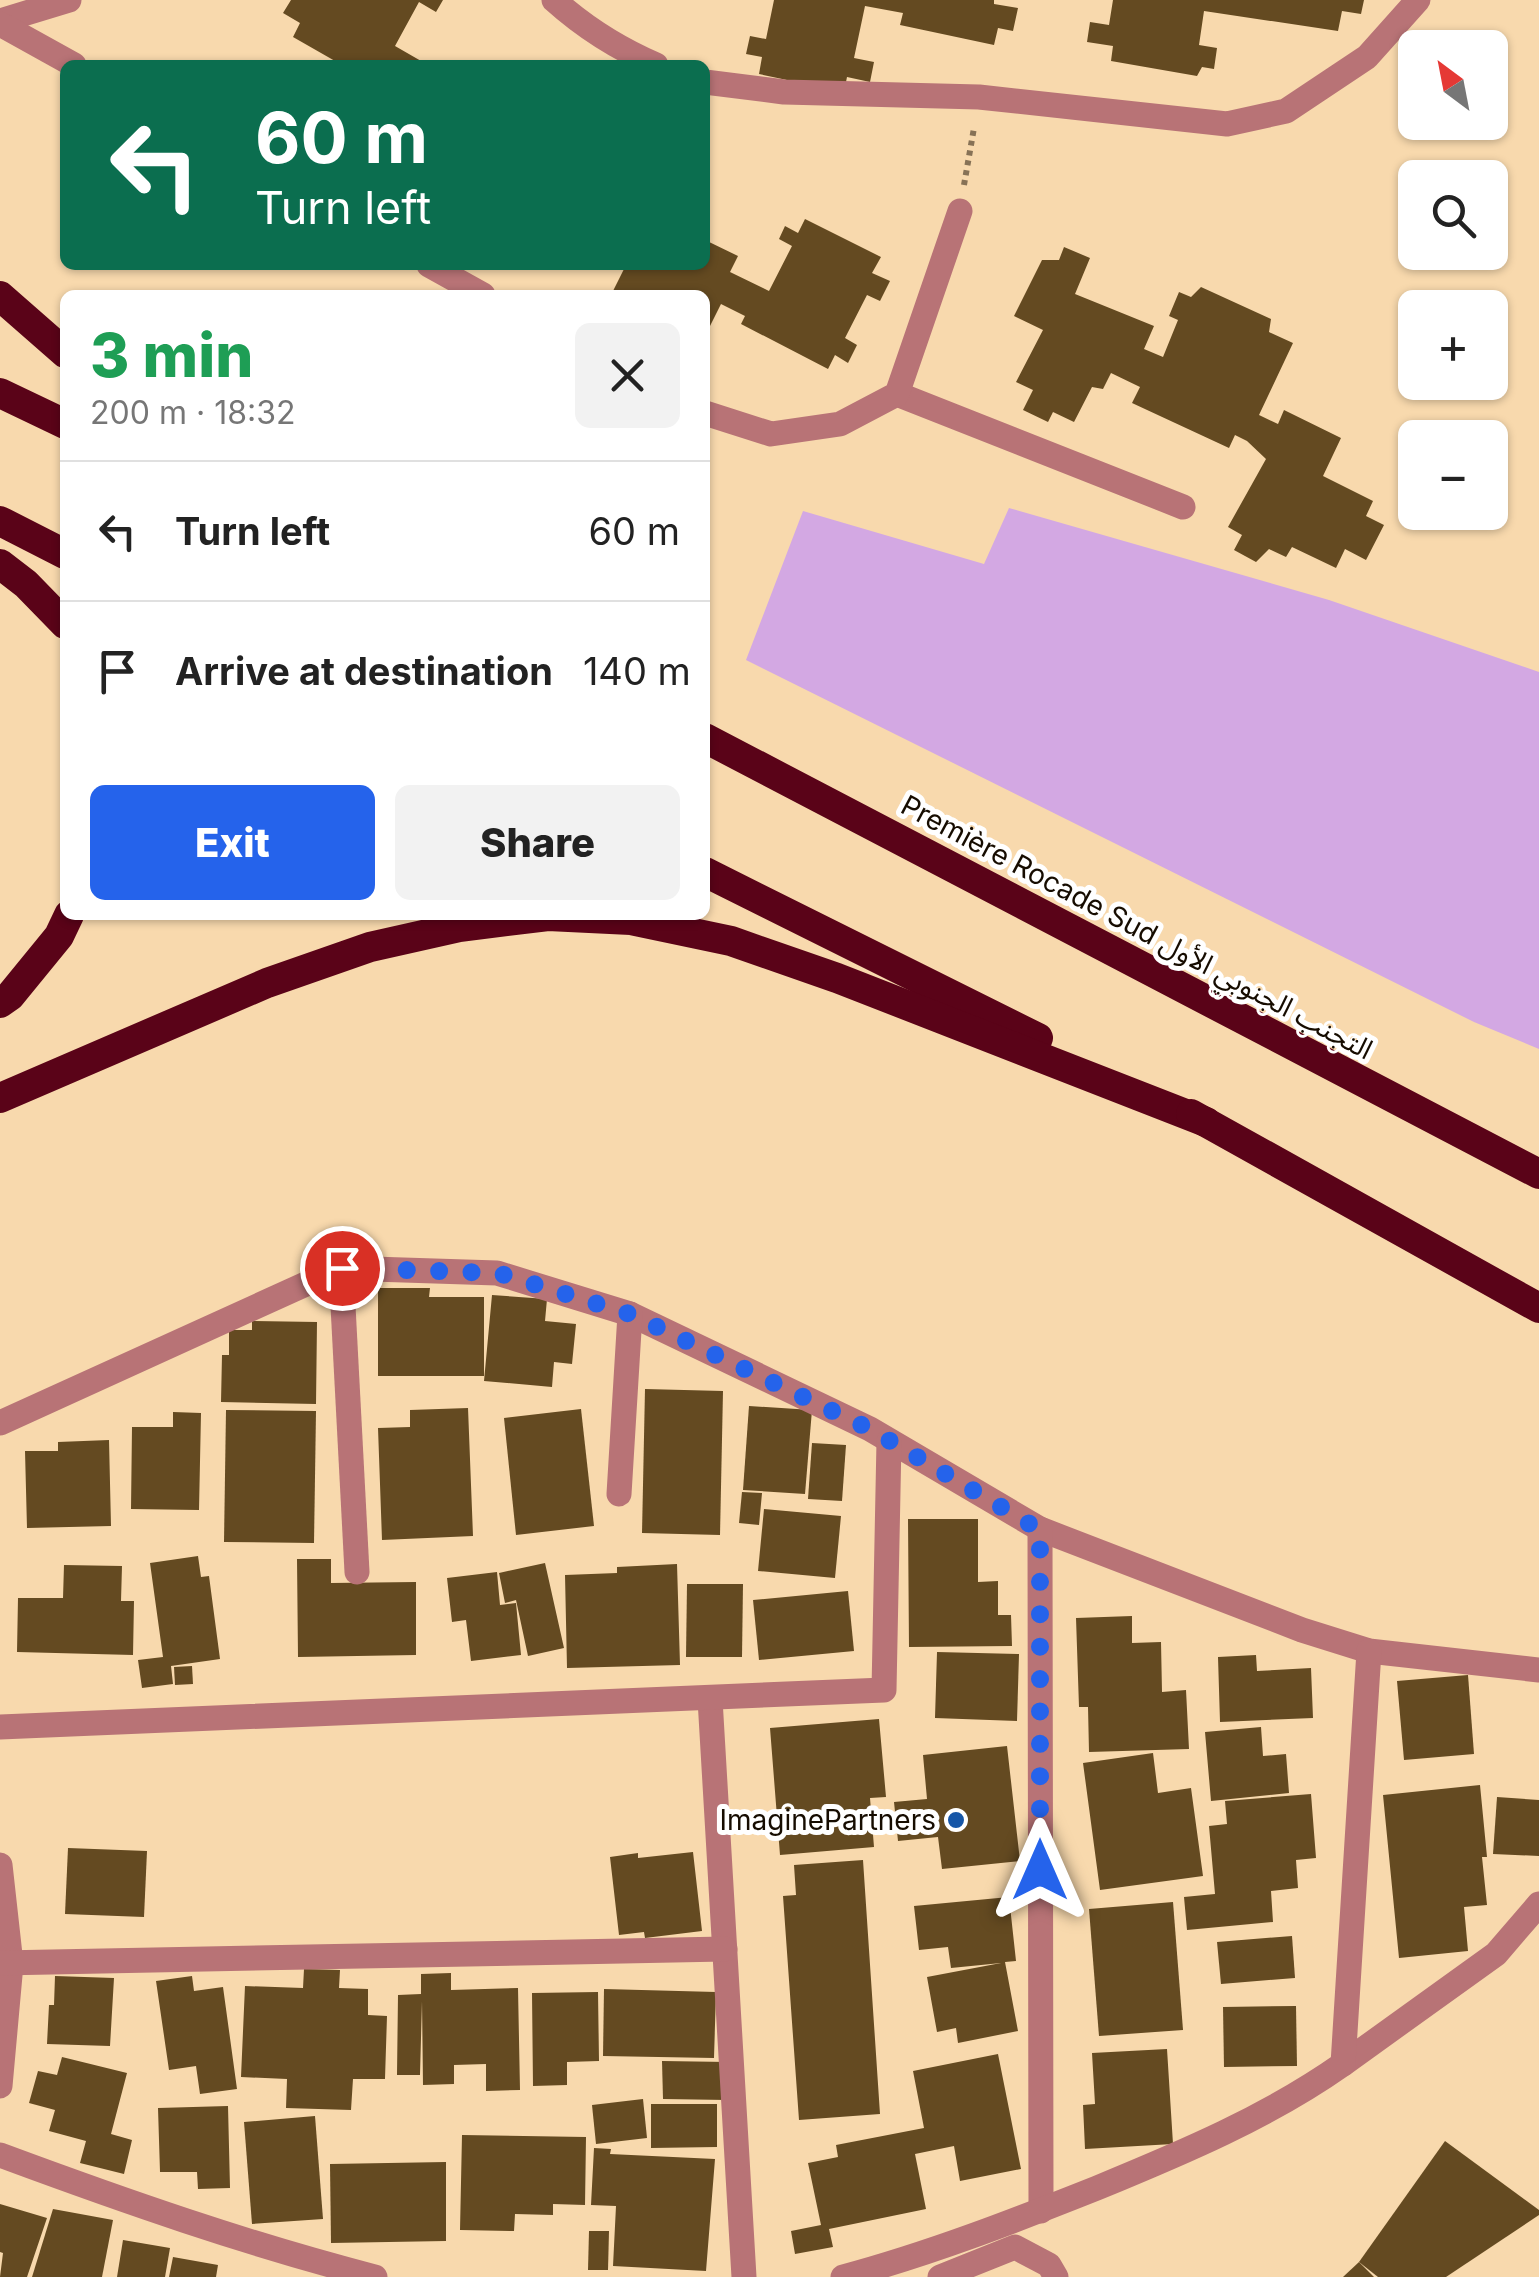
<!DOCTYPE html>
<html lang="en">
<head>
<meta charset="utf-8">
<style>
	body { margin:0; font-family:Inter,"Noto Sans Arabic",sans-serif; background:#f2f2f2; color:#222; height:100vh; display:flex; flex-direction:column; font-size:38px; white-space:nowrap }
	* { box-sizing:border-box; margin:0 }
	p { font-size:32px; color:#767676 }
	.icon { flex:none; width:55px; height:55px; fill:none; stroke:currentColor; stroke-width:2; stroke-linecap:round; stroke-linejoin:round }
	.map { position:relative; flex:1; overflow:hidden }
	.panel { position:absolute; left:60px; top:290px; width:650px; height:630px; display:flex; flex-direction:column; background:#fff; border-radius:15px; box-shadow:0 2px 8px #0004 }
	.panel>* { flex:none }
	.banner { position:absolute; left:60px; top:60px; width:650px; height:210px; border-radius:15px; box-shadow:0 2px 8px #0004; background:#0b6e4f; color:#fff; overflow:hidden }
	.needle { width:65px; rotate:328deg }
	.buttons { position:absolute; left:1398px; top:30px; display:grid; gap:20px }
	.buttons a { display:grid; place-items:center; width:110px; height:110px; border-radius:15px; background:#fff; box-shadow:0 2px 8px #0004; font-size:50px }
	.pin { position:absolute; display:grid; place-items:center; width:85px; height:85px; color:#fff; margin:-42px; border:5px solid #fff; border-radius:50%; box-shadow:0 2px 10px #0007 }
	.me { position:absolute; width:110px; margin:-55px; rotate:0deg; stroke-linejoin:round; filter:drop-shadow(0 0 8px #0008) }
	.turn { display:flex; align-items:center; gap:35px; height:210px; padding:0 30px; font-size:45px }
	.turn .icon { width:130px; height:130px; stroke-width:2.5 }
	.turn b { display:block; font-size:70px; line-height:85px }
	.round { display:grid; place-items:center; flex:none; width:105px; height:105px; border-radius:15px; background:#f2f2f2 }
	.headline { display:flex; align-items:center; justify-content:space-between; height:170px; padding:0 30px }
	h1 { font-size:60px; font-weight:800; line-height:75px; color:#1e9e55 }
	.button { display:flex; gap:20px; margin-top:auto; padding:20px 30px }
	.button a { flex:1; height:115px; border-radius:15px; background:#2563eb; color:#fff; font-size:40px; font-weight:800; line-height:115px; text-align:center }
	.button a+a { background:#f2f2f2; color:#222 }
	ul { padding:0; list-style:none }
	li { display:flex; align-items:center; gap:30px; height:140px; padding:0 30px; border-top:2px solid #e0e0e0 }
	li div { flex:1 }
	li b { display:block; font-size:38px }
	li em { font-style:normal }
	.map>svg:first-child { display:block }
	.green { fill:#d3a8e3 }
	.building { fill:#644a21 }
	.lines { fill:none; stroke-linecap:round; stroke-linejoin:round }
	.path { stroke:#877256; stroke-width:6; stroke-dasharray:5 5; stroke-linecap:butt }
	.minor { stroke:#b87376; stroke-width:25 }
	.highway { stroke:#5a0318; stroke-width:30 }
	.route { stroke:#2563eb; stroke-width:18; stroke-dasharray:0 32.4 }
	.poi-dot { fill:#1656a7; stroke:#fff; stroke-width:4 }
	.labels { text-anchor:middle; stroke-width:10; stroke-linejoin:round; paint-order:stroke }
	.street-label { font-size:28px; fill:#160c00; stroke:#fff }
	.poi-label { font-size:28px; fill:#160c00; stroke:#fff; text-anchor:end }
</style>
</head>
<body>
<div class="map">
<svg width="1539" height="2277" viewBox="0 0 1539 2277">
	<rect width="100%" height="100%" fill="#f8d9ad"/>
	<path class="green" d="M1009,508L1329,600L1539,672V1049L1474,1022L746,660L803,511L984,564Z"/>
	<g class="building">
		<path d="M291,0H443L436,12L419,2L395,46L428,65H342L293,37L300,23L283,13Z"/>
		<path d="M774,0H994V4L1018,8L1013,31L998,28L994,45L900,25L903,13L865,6L854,58L874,62L870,82L847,77L844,92L759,74L762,57L746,54L750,36L766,39Z"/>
		<path d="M1113,0H1364L1361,14L1342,11L1338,31L1204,11L1199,45L1217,48L1214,69L1202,67L1197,76L1111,61L1113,46L1087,42L1090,22L1109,25Z"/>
		<path d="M805,219L881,257L872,273L890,281L880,301L867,295L845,338L857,345L848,363L835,355L828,369L741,324L745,316L721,304L710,326L705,323V295H611L626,265H705V240L738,256L730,272L769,291L792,246L779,239L785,226L798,233Z"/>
		<path d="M1064,247L1090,258L1075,294L1154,326L1144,349L1163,357L1178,320L1169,316L1179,292L1191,297L1201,287L1271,319L1269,332L1293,343L1259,415L1278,424L1284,410L1341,438L1323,476L1373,501L1366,516L1384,525L1366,560L1345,549L1336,568L1292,547L1286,557L1269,549L1256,562L1234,550L1242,535L1228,527L1266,459L1247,441L1235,435L1229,448L1132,403L1140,387L1111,373L1103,389L1092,387L1074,422L1053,412L1048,422L1023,410L1033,390L1016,382L1043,330L1014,316L1042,260H1059Z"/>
		<path d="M378,1288H430L429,1297H484V1376H378Z"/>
		<path d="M492,1295L547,1299L545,1321L576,1324L572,1364L554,1362L552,1387L484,1381Z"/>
		<path d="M252,1321L317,1322L316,1404L221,1402L222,1355H229V1330H252Z"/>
		<path d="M645,1389L723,1391L720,1535L642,1533Z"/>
		<path d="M749,1406L812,1410L805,1494L743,1490Z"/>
		<path d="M468,1408L473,1536L382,1540L378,1428L410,1427V1410Z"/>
		<path d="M581,1409L594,1526L516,1535L504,1418Z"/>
		<path d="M226,1410L316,1411L314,1543L224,1542Z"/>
		<path d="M173,1412L201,1413L199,1510L131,1509L132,1427H173Z"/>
		<path d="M109,1440L111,1526L27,1528L25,1451H58V1442Z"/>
		<path d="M812,1443L846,1445L842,1501L808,1499Z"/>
		<path d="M742,1492L762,1493L759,1525L739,1523Z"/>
		<path d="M764,1509L841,1516L835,1578L758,1571Z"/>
		<path d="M908,1519H978V1582L998,1581V1615H1011L1012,1646L909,1647Z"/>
		<path d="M198,1556L201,1577L209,1576L220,1659L171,1666L173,1684L142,1688L138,1660L163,1657L150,1563Z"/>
		<path d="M297,1559H331V1583L416,1582V1655L298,1657Z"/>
		<path d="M545,1563L564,1648L528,1656L516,1600L505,1603L499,1573Z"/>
		<path d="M677,1564L680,1665L567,1668L565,1575L617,1573V1567Z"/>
		<path d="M64,1565L122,1566L121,1601H134L133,1655L17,1652L18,1598H63Z"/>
		<path d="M497,1572L500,1605L516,1603L521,1655L471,1661L466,1620L452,1622L447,1578Z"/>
		<path d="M687,1584H743L742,1657H686Z"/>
		<path d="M848,1591L854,1651L759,1660L753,1600Z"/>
		<path d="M1132,1616V1643L1161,1642L1162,1692L1186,1690L1189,1749L1089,1752L1088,1707H1079L1076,1618Z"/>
		<path d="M937,1652L1019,1654L1017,1721L935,1718Z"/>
		<path d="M1256,1655L1257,1671L1311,1668L1313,1718L1220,1722L1218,1657Z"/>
		<path d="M192,1666L193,1684L175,1685L174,1667Z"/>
		<path d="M1468,1675L1474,1754L1404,1760L1397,1681Z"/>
		<path d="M879,1719L886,1797L870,1798L874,1847L780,1855L770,1728Z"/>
		<path d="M1261,1727L1263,1756L1286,1754L1289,1793L1211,1801L1205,1732Z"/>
		<path d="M1007,1746L1020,1861L942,1869L938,1837L898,1841L894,1802L927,1799L923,1755Z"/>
		<path d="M1153,1753L1158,1793L1191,1788L1203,1876L1100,1890L1083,1763Z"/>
		<path d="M1480,1785L1487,1857H1482L1487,1905L1464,1907L1468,1951L1399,1958L1383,1795Z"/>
		<path d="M1311,1794L1316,1858L1296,1860L1298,1888L1271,1891L1273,1922L1187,1930L1184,1897L1215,1894L1209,1826L1227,1824L1225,1801Z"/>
		<path d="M1497,1797L1539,1800V1856L1493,1854Z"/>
		<path d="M68,1848L147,1851L144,1917L65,1914Z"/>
		<path d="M693,1852L702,1931L645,1938L644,1932L619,1935L610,1857L638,1853V1858Z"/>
		<path d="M863,1860L880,2114L799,2120L783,1896L796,1895L794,1865Z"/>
		<path d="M1009,1897L1016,1961L1005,1962L1018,2031L958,2043L956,2028L937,2032L927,1977L1001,1963L951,1968L948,1947L919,1950L914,1906Z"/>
		<path d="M1173,1902L1183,2030L1099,2036L1089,1909Z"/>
		<path d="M1292,1936L1295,1978L1221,1984L1217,1942Z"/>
		<path d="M304,1969L340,1970L339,1988L368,1989V2015L387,2016L385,2079H353L351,2110L286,2108L287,2079L241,2077L245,1986L303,1988Z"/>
		<path d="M451,1973V1990L518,1988L520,2090L486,2091V2064L454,2065V2084L423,2085L422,2001L420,2075H397L398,1995L421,1994V1974Z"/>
		<path d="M55,1976L114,1978L110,2046L47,2044L49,2005H54Z"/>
		<path d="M192,1976L194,1991L223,1987L237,2089L200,2094L196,2066L169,2070L156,1981Z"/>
		<path d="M604,1989L716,1992L714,2058L603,2056Z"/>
		<path d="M598,1992L599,2061L567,2062V2085L533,2086L532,1993Z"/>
		<path d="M1296,2006L1297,2066L1224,2067L1223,2007Z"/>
		<path d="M1167,2049L1173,2144L1085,2149L1083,2105L1095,2104L1092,2053Z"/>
		<path d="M998,2054L1021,2169L960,2181L954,2146L915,2154L926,2209L829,2229L833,2247L795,2254L791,2231L821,2225L808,2163L838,2157L836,2145L924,2128L913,2071Z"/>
		<path d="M62,2057L127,2073L111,2134L132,2140L124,2174L80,2163L86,2141L49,2131L55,2110L29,2103L38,2071L57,2075Z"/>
		<path d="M662,2061L728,2062L727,2100L663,2099Z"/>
		<path d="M643,2099L647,2138L596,2144L592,2105Z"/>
		<path d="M651,2104H717V2147L651,2148Z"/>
		<path d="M228,2106L230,2188L198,2189L197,2172H160L158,2108Z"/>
		<path d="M315,2116L323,2219L252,2224L244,2122Z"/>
		<path d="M462,2135L586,2137L585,2205L553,2204V2215L515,2214L514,2231L460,2230Z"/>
		<path d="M1445,2141L1539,2210V2215L1446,2277H1378L1359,2262Z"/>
		<path d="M594,2148L611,2149L610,2154L715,2159L706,2271L613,2266L616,2206L591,2205Z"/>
		<path d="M446,2162V2241L331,2243L330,2164Z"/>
		<path d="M0,2204L47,2218L27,2277H0L3,2253L0,2252Z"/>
		<path d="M53,2209L113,2220L102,2277H32Z"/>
		<path d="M589,2231H609L608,2270H588Z"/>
		<path d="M123,2240L170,2248L165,2277H117Z"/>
		<path d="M173,2257L218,2265L216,2277H169Z"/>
		<path d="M1359,2262L1374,2277H1343Z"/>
	</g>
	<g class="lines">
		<path class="path" d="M964,185L974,128"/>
		<g class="minor">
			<path d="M554,0C584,27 619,49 656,65"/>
			<path d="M0,21L69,0"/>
			<path d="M0,24L74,65"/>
			<path d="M705,82L784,92L979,97L1227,124L1286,111L1367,57L1418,0"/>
			<path d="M429,265L483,295"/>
			<path d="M897,394L1183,507"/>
			<path d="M705,413L771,434L840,424L897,394L960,211"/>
			<path d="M341,1268L357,1572"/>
			<path d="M0,1423L341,1268L497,1273L630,1314L870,1429L1040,1529L1302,1630L1369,1651L1539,1670"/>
			<path d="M619,1494L630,1314"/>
			<path d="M1040,1529L1041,2211"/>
			<path d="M710,1699L744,2277"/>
			<path d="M0,1727L884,1690L889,1441"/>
			<path d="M0,1865L11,1964L0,2086"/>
			<path d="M0,1963L725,1949"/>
			<path d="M1343,2064L1496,1954L1539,1904"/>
			<path d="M0,2155C124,2201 247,2244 375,2277"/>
			<path d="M843,2277C929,2254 1014,2221 1097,2188C1182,2153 1268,2117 1343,2064L1369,1651"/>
			<path d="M940,2277L1015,2247L1049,2265L1056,2277"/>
		</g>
		<g class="highway">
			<path d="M0,296L65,353"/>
			<path d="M0,393L65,424"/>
			<path d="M0,521L65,554"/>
			<path d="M0,564L26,584L65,624"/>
			<path d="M705,738L1539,1174"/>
			<path d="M705,872L1038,1038"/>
			<path d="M0,1003L10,996L59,936L69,915"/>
			<path d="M0,1098L267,983L370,947L459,927L548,916L631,920L731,941L837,978L1206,1122"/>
			<path d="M1191,1114L1539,1308"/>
		</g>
	</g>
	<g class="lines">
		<path class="route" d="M342,1268L498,1273L630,1314L870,1429L1040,1530V1870"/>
	</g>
	<circle class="poi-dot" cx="956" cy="1820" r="10"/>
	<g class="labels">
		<g class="street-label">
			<text transform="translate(1137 927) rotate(28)" y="10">Première Rocade Sud التجنب الجنوبي الأول</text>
		</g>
		<g class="poi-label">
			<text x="936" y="1830">ImaginePartners</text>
		</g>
	</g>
</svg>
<div class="buttons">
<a><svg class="needle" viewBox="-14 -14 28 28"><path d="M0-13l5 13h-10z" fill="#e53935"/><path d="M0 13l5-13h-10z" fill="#767676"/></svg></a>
<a><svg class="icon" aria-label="search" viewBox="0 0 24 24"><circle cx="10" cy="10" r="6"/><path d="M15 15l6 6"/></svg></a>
<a>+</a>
<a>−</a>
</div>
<div class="pin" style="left:342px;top:1268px;background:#d93025"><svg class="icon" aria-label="arrive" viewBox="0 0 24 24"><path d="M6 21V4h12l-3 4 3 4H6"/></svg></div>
<svg class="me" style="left:1040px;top:1870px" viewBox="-20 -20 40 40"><path d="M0-17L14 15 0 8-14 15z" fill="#2563eb" stroke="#fff" stroke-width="4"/></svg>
<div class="banner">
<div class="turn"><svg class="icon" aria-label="left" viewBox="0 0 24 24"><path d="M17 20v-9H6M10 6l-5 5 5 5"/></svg><div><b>60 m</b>Turn left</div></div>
</div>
<section class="panel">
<div class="headline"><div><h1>3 min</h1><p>200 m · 18:32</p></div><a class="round"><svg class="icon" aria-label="close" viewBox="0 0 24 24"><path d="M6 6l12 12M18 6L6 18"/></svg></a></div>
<ul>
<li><svg class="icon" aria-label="left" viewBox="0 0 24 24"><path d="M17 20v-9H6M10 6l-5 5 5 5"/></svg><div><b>Turn left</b></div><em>60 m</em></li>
<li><svg class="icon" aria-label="arrive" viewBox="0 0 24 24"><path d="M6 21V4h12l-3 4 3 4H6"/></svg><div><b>Arrive at destination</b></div><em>140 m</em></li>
</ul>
<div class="button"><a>Exit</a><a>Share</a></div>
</section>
</div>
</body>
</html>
